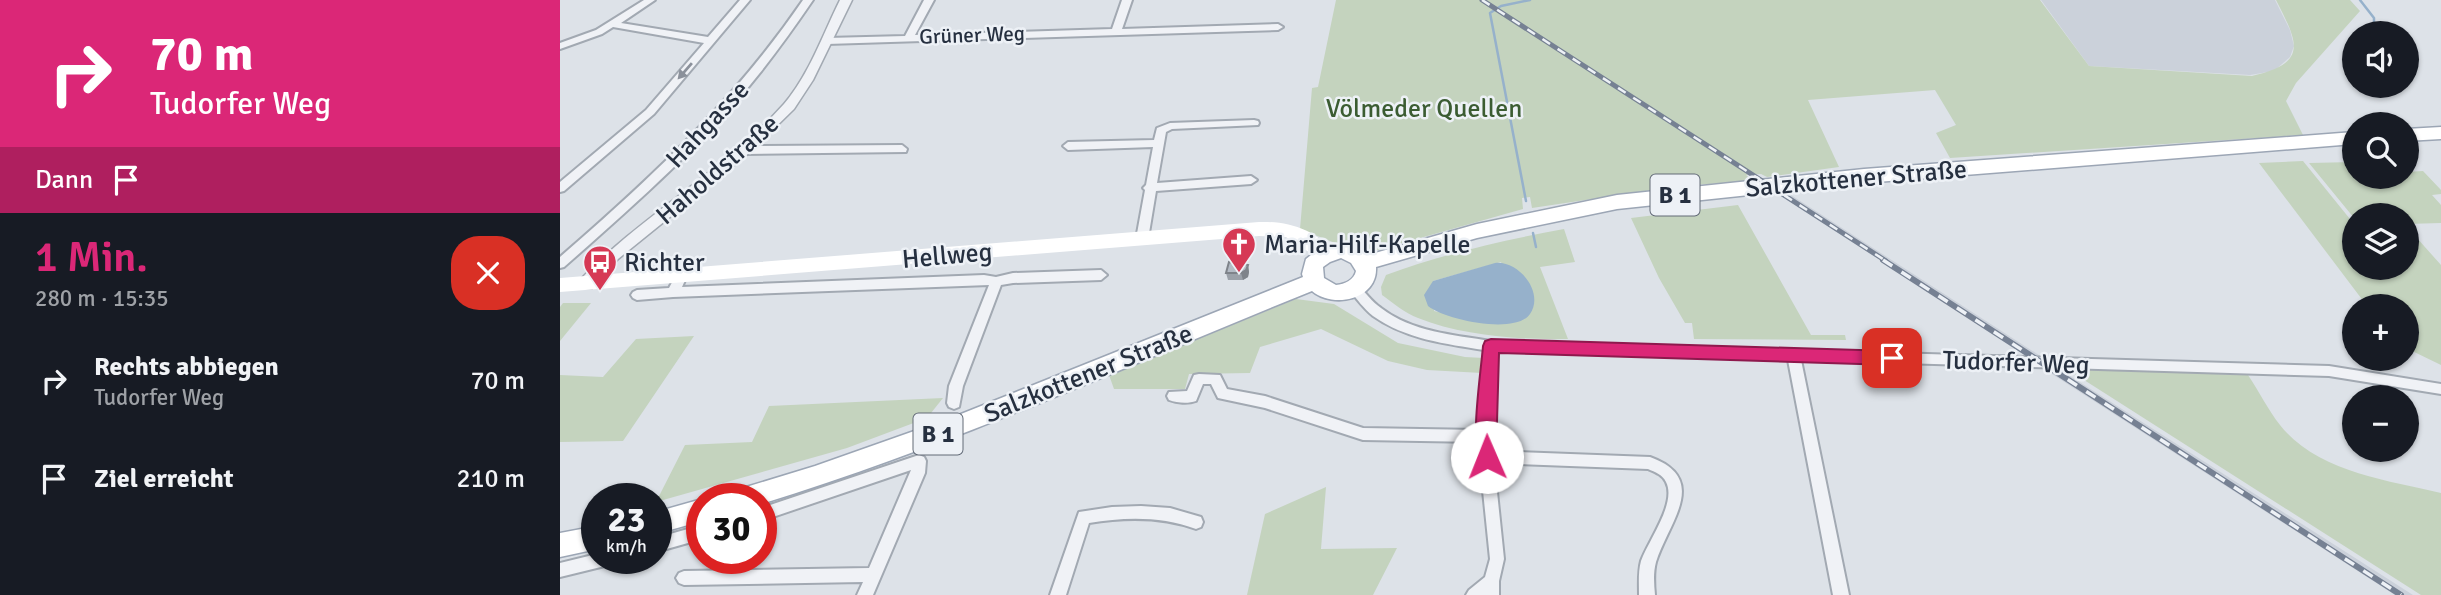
<!DOCTYPE html>
<html lang="de">
<head>
<meta charset="utf-8">
<style>
	body { margin:0; font-family:Signika,sans-serif; background:#20242c; color:#f1f3f6; height:100vh; display:flex; flex-direction:column; font-size:26px; white-space:nowrap }
	* { box-sizing:border-box; margin:0 }
	p { font-size:23px; color:#9ea1a6 }
	.icon { flex:none; width:38px; height:38px; fill:none; stroke:currentColor; stroke-width:2; stroke-linecap:round; stroke-linejoin:round }
	.map { position:relative; flex:1; overflow:hidden }
	.drawer { display:flex; flex-direction:column; background:#171b24; width:560px }
	.drawer>* { flex:none }
	.hud { background:#db2777; color:#fff; overflow:hidden }
	.tools { position:absolute; left:1782px; top:21px; display:grid; gap:14px }
	.tools a { display:grid; place-items:center; width:77px; height:77px; border-radius:50%; background:#171b24; box-shadow:0 2px 5px #0004; font-size:35px }
	.speed { position:absolute; left:21px; top:483px; display:flex; gap:14px; font-size:35px; font-weight:700; text-align:center }
	.speed>* { display:grid; place-content:center; width:91px; height:91px; border-radius:50%; background:#171b24; box-shadow:0 2px 5px #0004; line-height:1 }
	.speed small { font-size:18px; font-weight:400 }
	.speed .limit { border:10px solid #d22; background:#fff; color:#111 }
	.pin { position:absolute; display:grid; place-items:center; width:60px; height:60px; color:#fff; margin:-30px; border-radius:14px; box-shadow:0 4px 10px #0006 }
	.me { position:absolute; width:77px; margin:-38px; rotate:359deg; stroke-linejoin:round; filter:drop-shadow(0 0 5px #0008) }
	.turn { display:flex; align-items:center; gap:24px; height:147px; padding:0 35px; font-size:32px }
	.turn .icon { width:91px; height:91px; stroke-width:2.5 }
	.turn b { display:block; font-size:49px; line-height:60px }
	.then { display:flex; align-items:center; height:66px; padding:0 35px; background:#0003; gap:14px; font-size:26px }
	.round { display:grid; place-items:center; flex:none; width:74px; height:74px; border-radius:28px; background:#20242c }
	.head { display:flex; align-items:center; justify-content:space-between; height:119px; padding:0 35px }
	h1 { font-size:42px; font-weight:600; line-height:52px; color:#db2777 }
	ul { padding:0; list-style:none }
	li { display:flex; align-items:center; gap:21px; height:98px; padding:0 35px }
	li div { flex:1 }
	li b { display:block; font-size:26px }
	li em { font-style:normal }
	main { display:flex; flex:1; min-height:0 }
	.map>svg:first-child { display:block }
	.built { fill:#cbd1da }
	.green { fill:#c4d3be; fill-rule:evenodd }
	.water { fill:#96b1cb }
	.lines { fill:none; stroke-linecap:round; stroke-linejoin:round }
	.stream { stroke:#96b1cb; stroke-width:2.5 }
	.minor-casing { stroke:#a2a9b2; stroke-width:4 }
	.tertiary-casing { stroke:#a2a9b2; stroke-width:3 }
	.primary-casing { stroke:#9ca6b5; stroke-width:3 }
	.minor { fill:#f0f2f6; fill-rule:evenodd }
	.tertiary { fill:#f0f2f6; fill-rule:evenodd }
	.secondary { fill:#fff; fill-rule:evenodd }
	.primary { fill:#fff; fill-rule:evenodd }
	.rail-far1-casing { stroke:#768193; stroke-width:5 }
	.rail-casing { stroke:#768193; stroke-width:6 }
	.rail-far1 { stroke:#edf1f6; stroke-width:2.5; stroke-dasharray:9; stroke-linecap:butt }
	.rail { stroke:#edf1f6; stroke-width:3.5; stroke-dasharray:11; stroke-linecap:butt }
	.wall { fill:#9ba1a9 }
	.shaded-wall { fill:#7e838a }
	.building { fill:#b4bbc5; stroke:#7e838a; stroke-width:2 }
	.oneway { fill:#8b919b }
	.route { fill:#db2777; stroke:#8e194d; stroke-width:2 }
	.labels { text-anchor:middle; stroke-width:5; stroke-linejoin:round; paint-order:stroke }
	.far-street-label { font-size:21px; fill:#263040; stroke:#edf1f6 }
	.shield { fill:#edf1f6; stroke:#626a77; stroke-width:2 }
	.shield-label { font-size:24px; font-weight:bold; fill:#263040 }
	.park-label { font-size:26px; fill:#3b5c32; stroke:#edf1f6 }
	.street-label { font-size:26px; fill:#263040; stroke:#edf1f6 }
	.poi-label { font-size:26px; fill:#263040; stroke:#edf1f6; text-anchor:start }
</style>
</head>
<body>
<main>
<section class="drawer">
<div class="hud">
<div class="turn"><svg class="icon" aria-label="right" viewBox="0 0 24 24"><path d="M7 20v-9h11M14 6l5 5-5 5"/></svg><div><b>70 m</b>Tudorfer Weg</div></div>
<div class="then">Dann<svg class="icon" aria-label="arrive" viewBox="0 0 24 24"><path d="M6 21V4h12l-3 4 3 4H6"/></svg></div>
</div>
<div class="head"><div><h1>1 Min.</h1><p>280 m · 15:35</p></div><a class="round" style="background:#d93025;color:#fff"><svg class="icon" aria-label="close" viewBox="0 0 24 24"><path d="M6 6l12 12M18 6L6 18"/></svg></a></div>
<ul>
<li><svg class="icon" aria-label="right" viewBox="0 0 24 24"><path d="M7 20v-9h11M14 6l5 5-5 5"/></svg><div><b>Rechts abbiegen</b><p>Tudorfer Weg</p></div><em>70 m</em></li>
<li><svg class="icon" aria-label="arrive" viewBox="0 0 24 24"><path d="M6 21V4h12l-3 4 3 4H6"/></svg><div><b>Ziel erreicht</b></div><em>210 m</em></li>
</ul>
</section>
<div class="map">
<svg width="1881" height="595" viewBox="0 0 1881 595">
	<rect width="100%" height="100%" fill="#dde2e8"/>
	<g class="built">
		<path d="M1481,0H1715L1730,30L1734,46L1730,57L1714,71L1690,75L1529,66Z"/>
		<path d="M1231,195L1485,359L1471,358L1223,197Z"/>
		<path d="M1478,365H1493L1853,595H1835Z"/>
	</g>
	<g class="green">
		<path d="M776,0H1480L1529,66L1692,76C1749,63 1738,43 1716,0H1790L1800,11L1736,83L1726,101L1743,135L1390,158L1376,133L1396,125L1375,90L1248,100L1279,167L1207,177L1201,174L1186,175L1193,181L1119,186L972,208L970,197L962,198L963,209L807,253L802,242L795,251L740,229L752,88L758,87Z"/>
		<path d="M1743,161L1794,224V268H1846L1848,228L1881,265V365L1846,348V306H1807L1699,163Z"/>
		<path d="M1794,162V177H1846V172L1863,171L1881,190V194L1872,195L1881,205V223L1846,224V215H1794V218L1749,163Z"/>
		<path d="M1178,205L1251,335H1285L1286,340L1134,339L1132,323H1125L1099,278L1071,218Z"/>
		<path d="M1004,229L1015,262L980,267L1008,339C961,340 903,336 858,318C845,313 833,303 822,295L821,287L826,275C883,254 944,240 1004,229ZM941,262L960,321L930,324L874,311L873,281Z"/>
		<path d="M736,299L774,304L838,343L905,357L924,358L922,373L867,370L828,361L761,329L700,347L690,373L629,374L625,389H554L549,375Z"/>
		<path d="M3,303H31L0,341V307Z"/>
		<path d="M134,336L63,441L0,442V375L43,377L76,339Z"/>
		<path d="M1530,370L1688,375C1699,391 1708,410 1720,425C1757,472 1827,480 1881,493V595H1861L1510,371Z"/>
		<path d="M383,398L367,418L287,448L96,502L125,445L192,442L209,406Z"/>
		<path d="M766,487L761,549L837,548L813,595H687L705,514Z"/>
	</g>
	<path class="water" d="M935,263C958,260 985,292 970,314C956,335 885,320 868,306L864,295L873,281Z"/>
	<g class="lines">
		<g class="stream">
			<path d="M1800,0L1814,18V26"/>
			<path d="M966,201L930,13L941,6L970,0"/>
			<path d="M973,233L976,247"/>
		</g>
		<g class="minor-casing">
			<g id="minor">
				<path d="M84,0H95L61,23L148,37L180,0H190L94,114L4,191L0,192V182L86,110L144,43L53,27L42,34L0,49V43L36,30Z"/>
				<path d="M243,0H253C236,25 218,50 199,74C142,146 72,207 4,267L0,268V257C91,178 175,100 243,0Z"/>
				<path d="M364,0H374L355,35L552,29L562,0H572L562,29L718,24L723,27L718,30L267,44L262,41L267,38L345,36Z"/>
				<path d="M694,120L698,121L699,123L698,125L612,129L606,132L597,183L691,176L697,180L691,184L596,191L588,239L582,243L576,239L585,190L583,188L586,185L593,147L508,150L503,146L508,142L594,140L597,128L610,123Z"/>
				<path d="M342,145L347,149L346,152L184,154L179,150L184,146Z"/>
				<path d="M541,270L547,275L541,280L453,283L441,285L403,386L399,407L394,409L389,407L387,403L389,386L429,285L113,297L77,300L73,298L71,295L73,292L77,290L109,288L117,273L121,271L127,276L122,287L424,275L436,277L453,273Z"/>
				<path d="M794,283L798,285C806,293 812,302 821,308C852,332 894,335 931,341L1769,366L1881,384V394L1769,376L1241,360L1289,595H1273L1228,360L937,351L933,451L1090,457C1151,479 1108,523 1096,562C1093,573 1094,584 1095,595H1079C1079,584 1078,572 1081,561C1088,541 1117,503 1106,482C1103,475 1095,472 1088,469L934,463L944,559L939,581V595H906L909,590L925,577L930,559L918,442L803,440L705,408L658,398L651,384H643L636,401C628,404 617,403 609,400L607,396L609,392L627,391L634,375L639,374L660,375L667,389L705,396L803,428L919,430L924,350C886,344 845,339 813,316C804,309 797,299 790,291L788,288L790,285Z"/>
				<path d="M359,455L364,457L366,461L365,473L313,595H297L303,582L124,585L119,583L116,578L119,573L124,571L309,568L351,470L201,521V508Z"/>
				<path d="M581,506L610,508L641,517L643,522L641,527L636,529C601,516 565,517 529,523L506,595H490L519,512L552,507Z"/>
				<path d="M142,525V539L96,552V538Z"/>
				<path d="M37,554V558H56L54,563L49,565L0,577V563Z"/>
			</g>
		</g>
		<g class="tertiary-casing">
			<path id="tertiary" d="M280,0H292L253,80L234,109L189,153L58,259L32,288H20L18,284L20,280C82,215 164,171 224,104C249,75 263,34 280,0Z"/>
		</g>
		<g class="primary-casing">
			<g id="primary">
				<path d="M1881,127V139L1846,141V129Z"/>
				<path d="M1794,132V144L1304,183L1057,209L917,238L816,267C818,300 773,309 752,291C569,365 390,446 201,504V499H170L173,491L255,466L391,418L743,277L742,274L746,259L756,251L781,244L808,255L917,224L1057,195L1304,169ZM781,258L791,263L796,271C794,280 785,284 776,285L764,278L763,267L770,262Z"/>
				<path d="M142,499V521L96,534V512Z"/>
				<path d="M37,526V549L0,557V533Z"/>
			</g>
		</g>
		<use href="#minor" class="minor"/>
		<use href="#tertiary" class="tertiary"/>
		<path class="secondary" d="M699,222C726,221 759,229 773,255L771,260L764,262L726,237L699,236L0,292V278Z"/>
		<use href="#primary" class="primary"/>
		<g class="rail-far1-casing">
			<path id="rail-far1" d="M922,0L1326,261"/>
		</g>
		<g class="rail-casing">
			<path id="rail" d="M1323,260L1841,595"/>
		</g>
		<use href="#rail-far1" class="rail-far1"/>
		<use href="#rail" class="rail"/>
	</g>
	<path class="wall" d="M688,265L689,272L688,277L683,280H668L666,273Z"/>
	<path class="shaded-wall" d="M688,265L689,272L688,277L683,280L681,273Z"/>
	<path class="building" d="M669,262L688,265L686,270L681,273H666Z"/>
	<defs><path id="oneway-solid" d="M-6-.8H1V-3.2L6.5 0L1 3.2V.8H-6Z" transform="scale(1.75)"/></defs>
	<use class="oneway" href="#oneway-solid" transform="translate(125 71) rotate(131)"/>
	<path class="route" d="M931,339L1332,351L1338,353L1340,358L1338,363L1332,365L939,353L936,457L933,462L927,465L920,462C910,441 921,372 923,346L925,341Z"/>
	<defs>
		<g id="church-pin" transform="scale(1.75)"><path d="M0 17L-7.5 6A9.5 9.5 0 1 1 7.5 6Z" fill="#d63955" stroke="#edf1f6"/><path d="M-1.2-6h2.4v3.5h3.3v2.4h-3.3V6h-2.4V-.1h-3.3v-2.4h3.3Z" fill="#fff"/></g>
		<g id="bus-pin" transform="scale(1.75)"><path d="M0 17L-7.5 6A9.5 9.5 0 1 1 7.5 6Z" fill="#d63955" stroke="#edf1f6"/><path d="M-5-6H5V4H4V6H2V4H-2V6H-4V4H-5ZM-3.5-4V0h7V-4ZM-3.5 1.2v1.5H-2V1.2ZM2 1.2v1.5H3.5V1.2Z" fill="#fff"/></g>
	</defs>
	<g fill-rule="evenodd">
		<use href="#church-pin" x="679" y="244"/>
		<use href="#bus-pin" x="40" y="262"/>
	</g>
	<g class="labels">
		<g class="far-street-label">
			<text transform="translate(412 35) rotate(-2)" y="7">Grüner Weg</text>
		</g>
		<g class="shield">
			<rect x="1090.5" y="174.5" width="49" height="41" rx="5"/>
			<rect x="353.5" y="413.5" width="49" height="41" rx="5"/>
		</g>
		<g class="shield-label">
			<text x="1115" y="203">B 1</text>
			<text x="378" y="442">B 1</text>
		</g>
		<g class="park-label">
			<text x="864" y="117">Völmeder Quellen</text>
		</g>
		<g class="street-label">
			<text transform="translate(147 124) rotate(-47)" y="9">Hahgasse</text>
			<text transform="translate(157 169) rotate(-41)" y="9">Haholdstraße</text>
			<text transform="translate(1296 178) rotate(-5)" y="9">Salzkottener Straße</text>
			<text transform="translate(387 255) rotate(-5)" y="9">Hellweg</text>
			<text transform="translate(1456 362) rotate(2)" y="9">Tudorfer Weg</text>
			<text transform="translate(528 373) rotate(-22)" y="9">Salzkottener Straße</text>
		</g>
		<g class="poi-label">
			<text x="704" y="253">Maria-Hilf-Kapelle</text>
			<text x="64" y="271">Richter</text>
		</g>
	</g>
</svg>
<div class="tools">
<a><svg class="icon" aria-label="sound" viewBox="0 0 24 24"><path d="M4 9h4l5-4v14l-5-4H4zM17 9q2 3 0 6"/></svg></a>
<a><svg class="icon" aria-label="search" viewBox="0 0 24 24"><circle cx="10" cy="10" r="6"/><path d="M15 15l6 6"/></svg></a>
<a><svg class="icon" aria-label="layers" viewBox="0 0 24 24"><path d="M12 4l9 5-9 5-9-5zM3 14l9 5 9-5"/></svg></a>
<a>+</a>
<a>−</a>
</div>
<div class="speed"><div>23<small>km/h</small></div><div class="limit">30</div></div>
<div class="pin" style="left:1332px;top:358px;background:#d93025"><svg class="icon" aria-label="arrive" viewBox="0 0 24 24"><path d="M6 21V4h12l-3 4 3 4H6"/></svg></div>
<svg class="me" style="left:927px;top:457px" viewBox="-20 -20 40 40"><circle r="19" fill="#fff"/><path d="M0-13L10 11 0 6-10 11z" fill="#db2777"/></svg>
</div>
</main>
</body>
</html>
